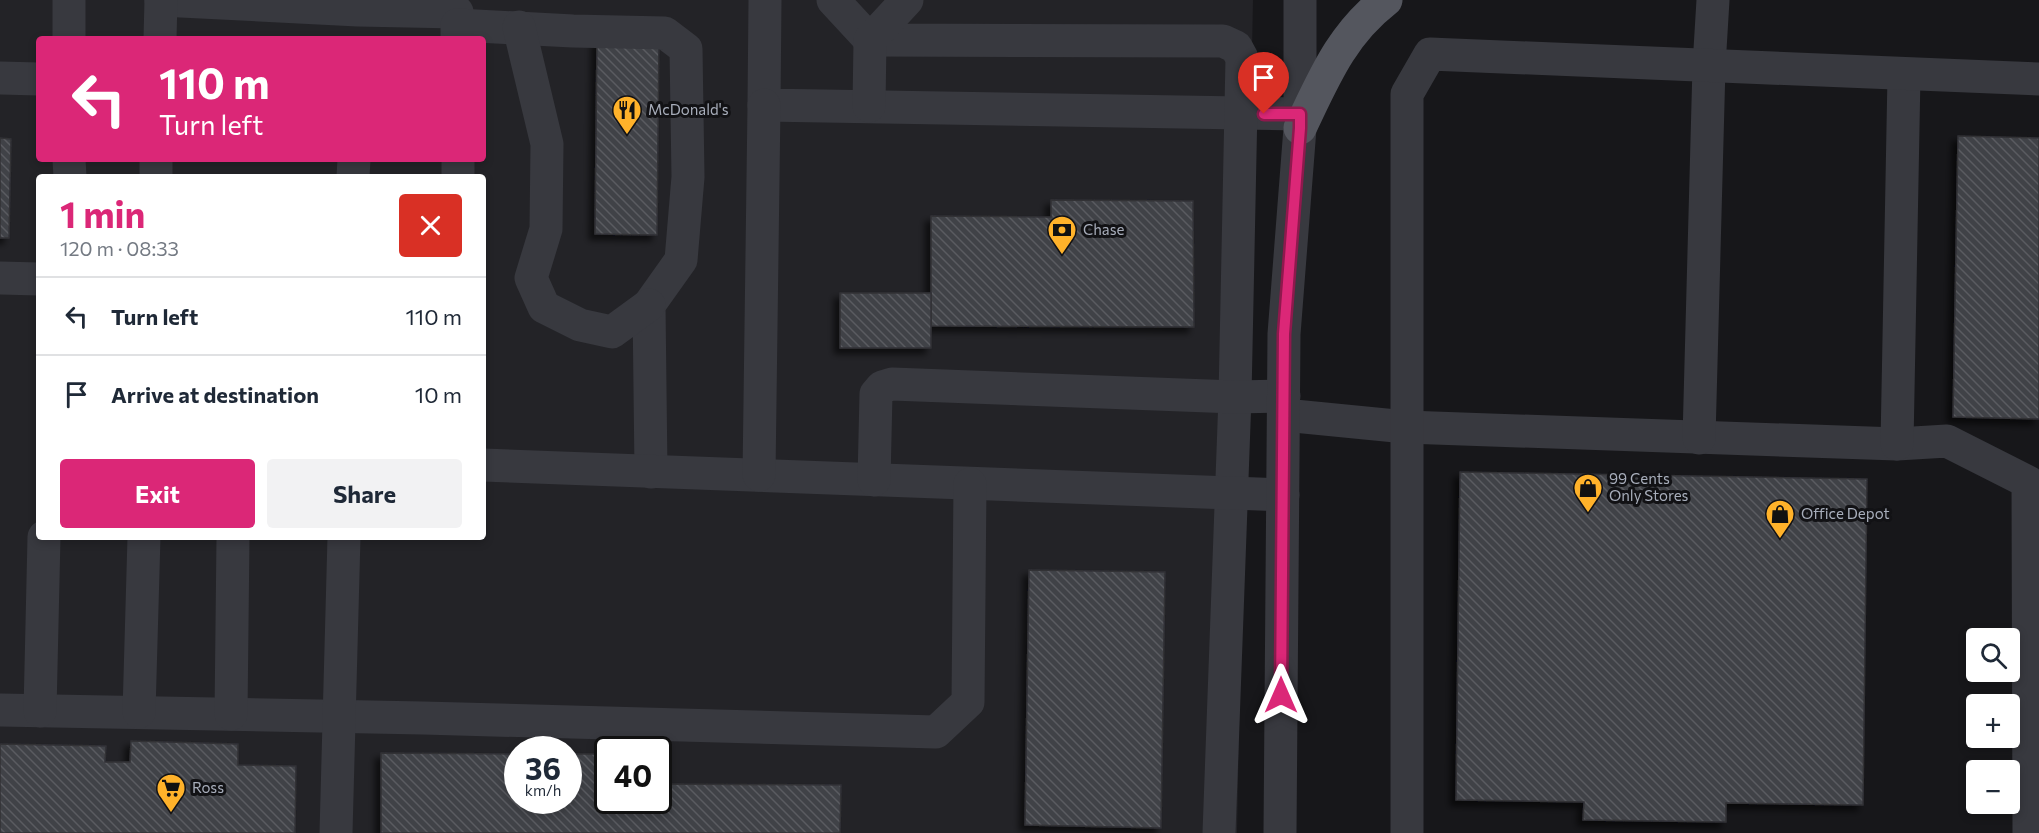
<!DOCTYPE html>
<html lang="en">
<head>
<meta charset="utf-8">
<style>
	body { margin:0; font-family:Commissioner,sans-serif; background:#f2f2f3; color:#1f2937; height:100vh; display:flex; flex-direction:column; font-size:22px; white-space:nowrap }
	* { box-sizing:border-box; margin:0 }
	p { font-size:20px; color:#747a83 }
	.icon { flex:none; width:33px; height:33px; fill:none; stroke:currentColor; stroke-width:2; stroke-linecap:round; stroke-linejoin:round }
	.map { position:relative; flex:1; overflow:hidden }
	.details { position:absolute; left:36px; top:174px; width:450px; height:366px; display:flex; flex-direction:column; background:#fff; border-radius:6px; box-shadow:0 3px 9px #0003 }
	.details>* { flex:none }
	.banner { position:absolute; left:36px; top:36px; width:450px; height:126px; border-radius:6px; box-shadow:0 3px 9px #0003; background:#db2777; color:#fff; overflow:hidden }
	.fabs { position:absolute; left:1966px; top:628px; display:grid; gap:12px }
	.fabs a { display:grid; place-items:center; width:54px; height:54px; border-radius:6px; background:#fff; box-shadow:0 3px 9px #0003; font-size:30px }
	.speed { position:absolute; left:504px; top:736px; display:flex; gap:12px; font-size:30px; font-weight:700; text-align:center }
	.speed>* { display:grid; place-content:center; width:78px; height:78px; border-radius:50%; background:#fff; box-shadow:0 3px 9px #0003; line-height:1 }
	.speed small { font-size:15px; font-weight:400 }
	.speed .limit { border:3px solid #111; border-radius:9px; background:#fff; color:#111 }
	.pin { position:absolute; display:grid; place-items:center; width:51px; height:51px; color:#fff; margin:-62px -26px; border-radius:50% 50% 50% 0; rotate:-45deg; box-shadow:0 0 6px #0007 }
	.pin .icon { rotate:45deg }
	.me { position:absolute; width:66px; margin:-33px; rotate:0deg; stroke-linejoin:round; filter:drop-shadow(0 0 4px #0008) }
	.turn { display:flex; align-items:center; gap:21px; height:126px; padding:0 24px; font-size:27px }
	.turn .icon { width:78px; height:78px; stroke-width:2.5 }
	.turn b { display:block; font-size:42px; line-height:51px }
	.round { display:grid; place-items:center; flex:none; width:63px; height:63px; border-radius:6px; background:#f2f2f3 }
	.headline { display:flex; align-items:center; justify-content:space-between; height:102px; padding:0 24px }
	h1 { font-size:36px; font-weight:700; line-height:45px; color:#db2777 }
	.button { display:flex; gap:12px; margin-top:auto; padding:12px 24px }
	.button a { flex:1; height:69px; border-radius:6px; background:#db2777; color:#fff; font-size:24px; font-weight:700; line-height:69px; text-align:center }
	.button a+a { background:#f2f2f3; color:#1f2937 }
	ul { padding:0; list-style:none }
	li { display:flex; align-items:center; gap:18px; height:78px; padding:0 24px; border-top:2px solid #e0e1e3 }
	li div { flex:1 }
	li b { display:block; font-size:22px }
	li em { font-style:normal }
	.map>svg:first-child { display:block }
	.built { fill:#232327; fill-rule:evenodd }
	.building { fill:url(#building-back-hatch); stroke:#313136; stroke-width:1.5; filter:url(#shadow) }
	.lines { fill:none; stroke-linecap:round; stroke-linejoin:round }
	.minor { stroke:#38393f; stroke-width:33 }
	.major { stroke:#54565e; stroke-width:33 }
	.route-casing { stroke:#8e194d; stroke-width:15 }
	.route { stroke:#db2777; stroke-width:10 }
	.labels { text-anchor:middle; stroke-width:6; stroke-linejoin:round; paint-order:stroke }
	.poi-label { font-size:15px; fill:#a8aebb; stroke:#121215; text-anchor:start }
</style>
</head>
<body>
<div class="map">
<svg width="2039" height="833" viewBox="0 0 2039 833">
	<defs>
		<pattern id="building-back-hatch" width="6" height="6" patternUnits="userSpaceOnUse" patternTransform="scale(1.5)"><rect width="6" height="6" fill="#414247"/><path d="M-1 5l2 2M0 0l6 6M5-1l2 2" fill="none" stroke="#5a5b60"/></pattern>
		<filter id="shadow"><feDropShadow dx="-5.5" dy="5.5" stdDeviation="3" flood-color="#0009"/></filter>
	</defs>
	<rect width="100%" height="100%" fill="#17171a"/>
	<path class="built" d="M0,0H1253L1237,833H0ZM39,39H483V159H39ZM39,177H483V537H39ZM518,750H568V801H518ZM608,750H658V801H608Z"/>
	<g class="building">
		<path d="M597,38L659,39L657,235L595,234Z"/>
		<path d="M1958,136L2039,138V419L1953,417Z"/>
		<path d="M0,138L11,139L9,238H0Z"/>
		<path d="M1051,200L1193,201L1194,327L931,326V216L1051,217Z"/>
		<rect x="840" y="293" width="91" height="55"/>
		<path d="M1460,472L1867,479L1863,805L1726,803V822L1583,820L1584,802L1456,800Z"/>
		<path d="M1029,570L1165,572L1161,828L1025,825Z"/>
		<path d="M131,741L238,744V765L296,766L295,833H0V744L106,746L105,762H130Z"/>
		<path d="M381,753L518,754V801H568V754H608V801H658V784L841,785L840,833H381Z"/>
	</g>
	<g class="lines">
		<g class="minor">
			<path d="M161,0L358,10L457,12V37"/>
			<path d="M765,0L764,105L1300,114"/>
			<path d="M833,0L870,40L1223,41L1236,47L1242,58L1235,397L1219,833"/>
			<path d="M457,25L573,31L665,33L686,49L688,177L681,260L649,305L651,472"/>
			<path d="M519,27L547,144L546,229L531,278L544,307L580,325L612,332L649,305"/>
			<path d="M69,39V0"/>
			<path d="M160,39L161,0"/>
			<path d="M0,78L39,79"/>
			<path d="M869,106L870,40L907,0"/>
			<path d="M69,159L70,177"/>
			<path d="M458,159V177"/>
			<path d="M156,177V159"/>
			<path d="M353,177L354,159"/>
			<path d="M0,278L39,279"/>
			<path d="M1284,415L1406,427L1897,444L1947,441L2028,482L2029,833"/>
			<path d="M1699,438L1709,66L1713,0"/>
			<path d="M1897,444L1904,75"/>
			<path d="M483,465L1283,495"/>
			<path d="M759,475L764,105"/>
			<path d="M874,480L876,394L882,387L892,384L1235,397L1284,396"/>
			<path d="M0,710L423,718L936,732L968,702L970,484"/>
			<path d="M40,711L44,537"/>
			<path d="M139,712L144,537"/>
			<path d="M231,714L233,537"/>
			<path d="M336,833L344,537"/>
			<path d="M1280,833L1284,334L1300,128V0"/>
			<path d="M1407,833V94L1430,54L2039,79"/>
		</g>
		<path class="major" d="M1300,128C1324,78 1341,35 1386,0"/>
	</g>
	<g class="lines">
		<g class="route-casing">
			<path id="route" d="M1264,114H1300V128L1284,334L1281,695"/>
		</g>
		<use href="#route" class="route"/>
	</g>
	<defs>
		<g id="restaurant-pin" transform="scale(1.5)"><path d="M0 17L-7.5 6A9.5 9.5 0 1 1 7.5 6Z" fill="#ffb22a" stroke="#121215"/><path d="M-5-6h1v4h1v-4h1v4h1v-4h1v5L-1.5 .5V6h-2V.5L-5-1ZM5-6V6H3V1.5H1.5Q1.5-4 5-6Z" fill="#111"/></g>
		<g id="bank-pin" transform="scale(1.5)"><path d="M0 17L-7.5 6A9.5 9.5 0 1 1 7.5 6Z" fill="#ffb22a" stroke="#121215"/><path d="M-6-4H6V4H-6ZM0-2.3a2.3 2.3 0 1 0 0 4.6a2.3 2.3 0 1 0 0-4.6Z" fill="#111"/></g>
		<g id="shop-pin" transform="scale(1.5)"><path d="M0 17L-7.5 6A9.5 9.5 0 1 1 7.5 6Z" fill="#ffb22a" stroke="#121215"/><path d="M-5-2.5h2.3a2.7 3.5 0 0 1 5.4 0H5L5.5 6h-11ZM-1.5-2.5h3a1.5 2.3 0 0 0-3 0Z" fill="#111"/></g>
		<g id="supermarket-pin" transform="scale(1.5)"><path d="M0 17L-7.5 6A9.5 9.5 0 1 1 7.5 6Z" fill="#ffb22a" stroke="#121215"/><path d="M-6-5.5h2.5l.6 2H6L4.5 2H-2.5L-4.4-4H-6ZM-1.5 3.2a1.3 1.3 0 1 0 .1 0ZM3 3.2a1.3 1.3 0 1 0 .1 0Z" fill="#111"/></g>
	</defs>
	<g fill-rule="evenodd">
		<use href="#restaurant-pin" x="627" y="110"/>
		<use href="#bank-pin" x="1062" y="230"/>
		<use href="#shop-pin" x="1588" y="488"/>
		<use href="#shop-pin" x="1780" y="514"/>
		<use href="#supermarket-pin" x="171" y="788"/>
	</g>
	<g class="labels">
		<g class="poi-label">
			<text x="648" y="115">McDonald's</text>
			<text x="1083" y="235">Chase</text>
			<text x="1609" y="484">99 Cents<tspan x="1609" dy="17">Only Stores</tspan></text>
			<text x="1801" y="519">Office Depot</text>
			<text x="192" y="793">Ross</text>
		</g>
	</g>
</svg>
<div class="fabs">
<a><svg class="icon" aria-label="search" viewBox="0 0 24 24"><circle cx="10" cy="10" r="6"/><path d="M15 15l6 6"/></svg></a>
<a>+</a>
<a>−</a>
</div>
<div class="speed"><div>36<small>km/h</small></div><div class="limit">40</div></div>
<div class="pin" style="left:1264px;top:114px;background:#d93025"><svg class="icon" aria-label="arrive" viewBox="0 0 24 24"><path d="M6 21V4h12l-3 4 3 4H6"/></svg></div>
<svg class="me" style="left:1281px;top:695px" viewBox="-20 -20 40 40"><path d="M0-17L14 15 0 8-14 15z" fill="#db2777" stroke="#fff" stroke-width="4"/></svg>
<div class="banner">
<div class="turn"><svg class="icon" aria-label="left" viewBox="0 0 24 24"><path d="M17 20v-9H6M10 6l-5 5 5 5"/></svg><div><b>110 m</b>Turn left</div></div>
</div>
<section class="details">
<div class="headline"><div><h1>1 min</h1><p>120 m · 08:33</p></div><a class="round" style="background:#d93025;color:#fff"><svg class="icon" aria-label="close" viewBox="0 0 24 24"><path d="M6 6l12 12M18 6L6 18"/></svg></a></div>
<ul>
<li><svg class="icon" aria-label="left" viewBox="0 0 24 24"><path d="M17 20v-9H6M10 6l-5 5 5 5"/></svg><div><b>Turn left</b></div><em>110 m</em></li>
<li><svg class="icon" aria-label="arrive" viewBox="0 0 24 24"><path d="M6 21V4h12l-3 4 3 4H6"/></svg><div><b>Arrive at destination</b></div><em>10 m</em></li>
</ul>
<div class="button"><a>Exit</a><a>Share</a></div>
</section>
</div>
</body>
</html>
